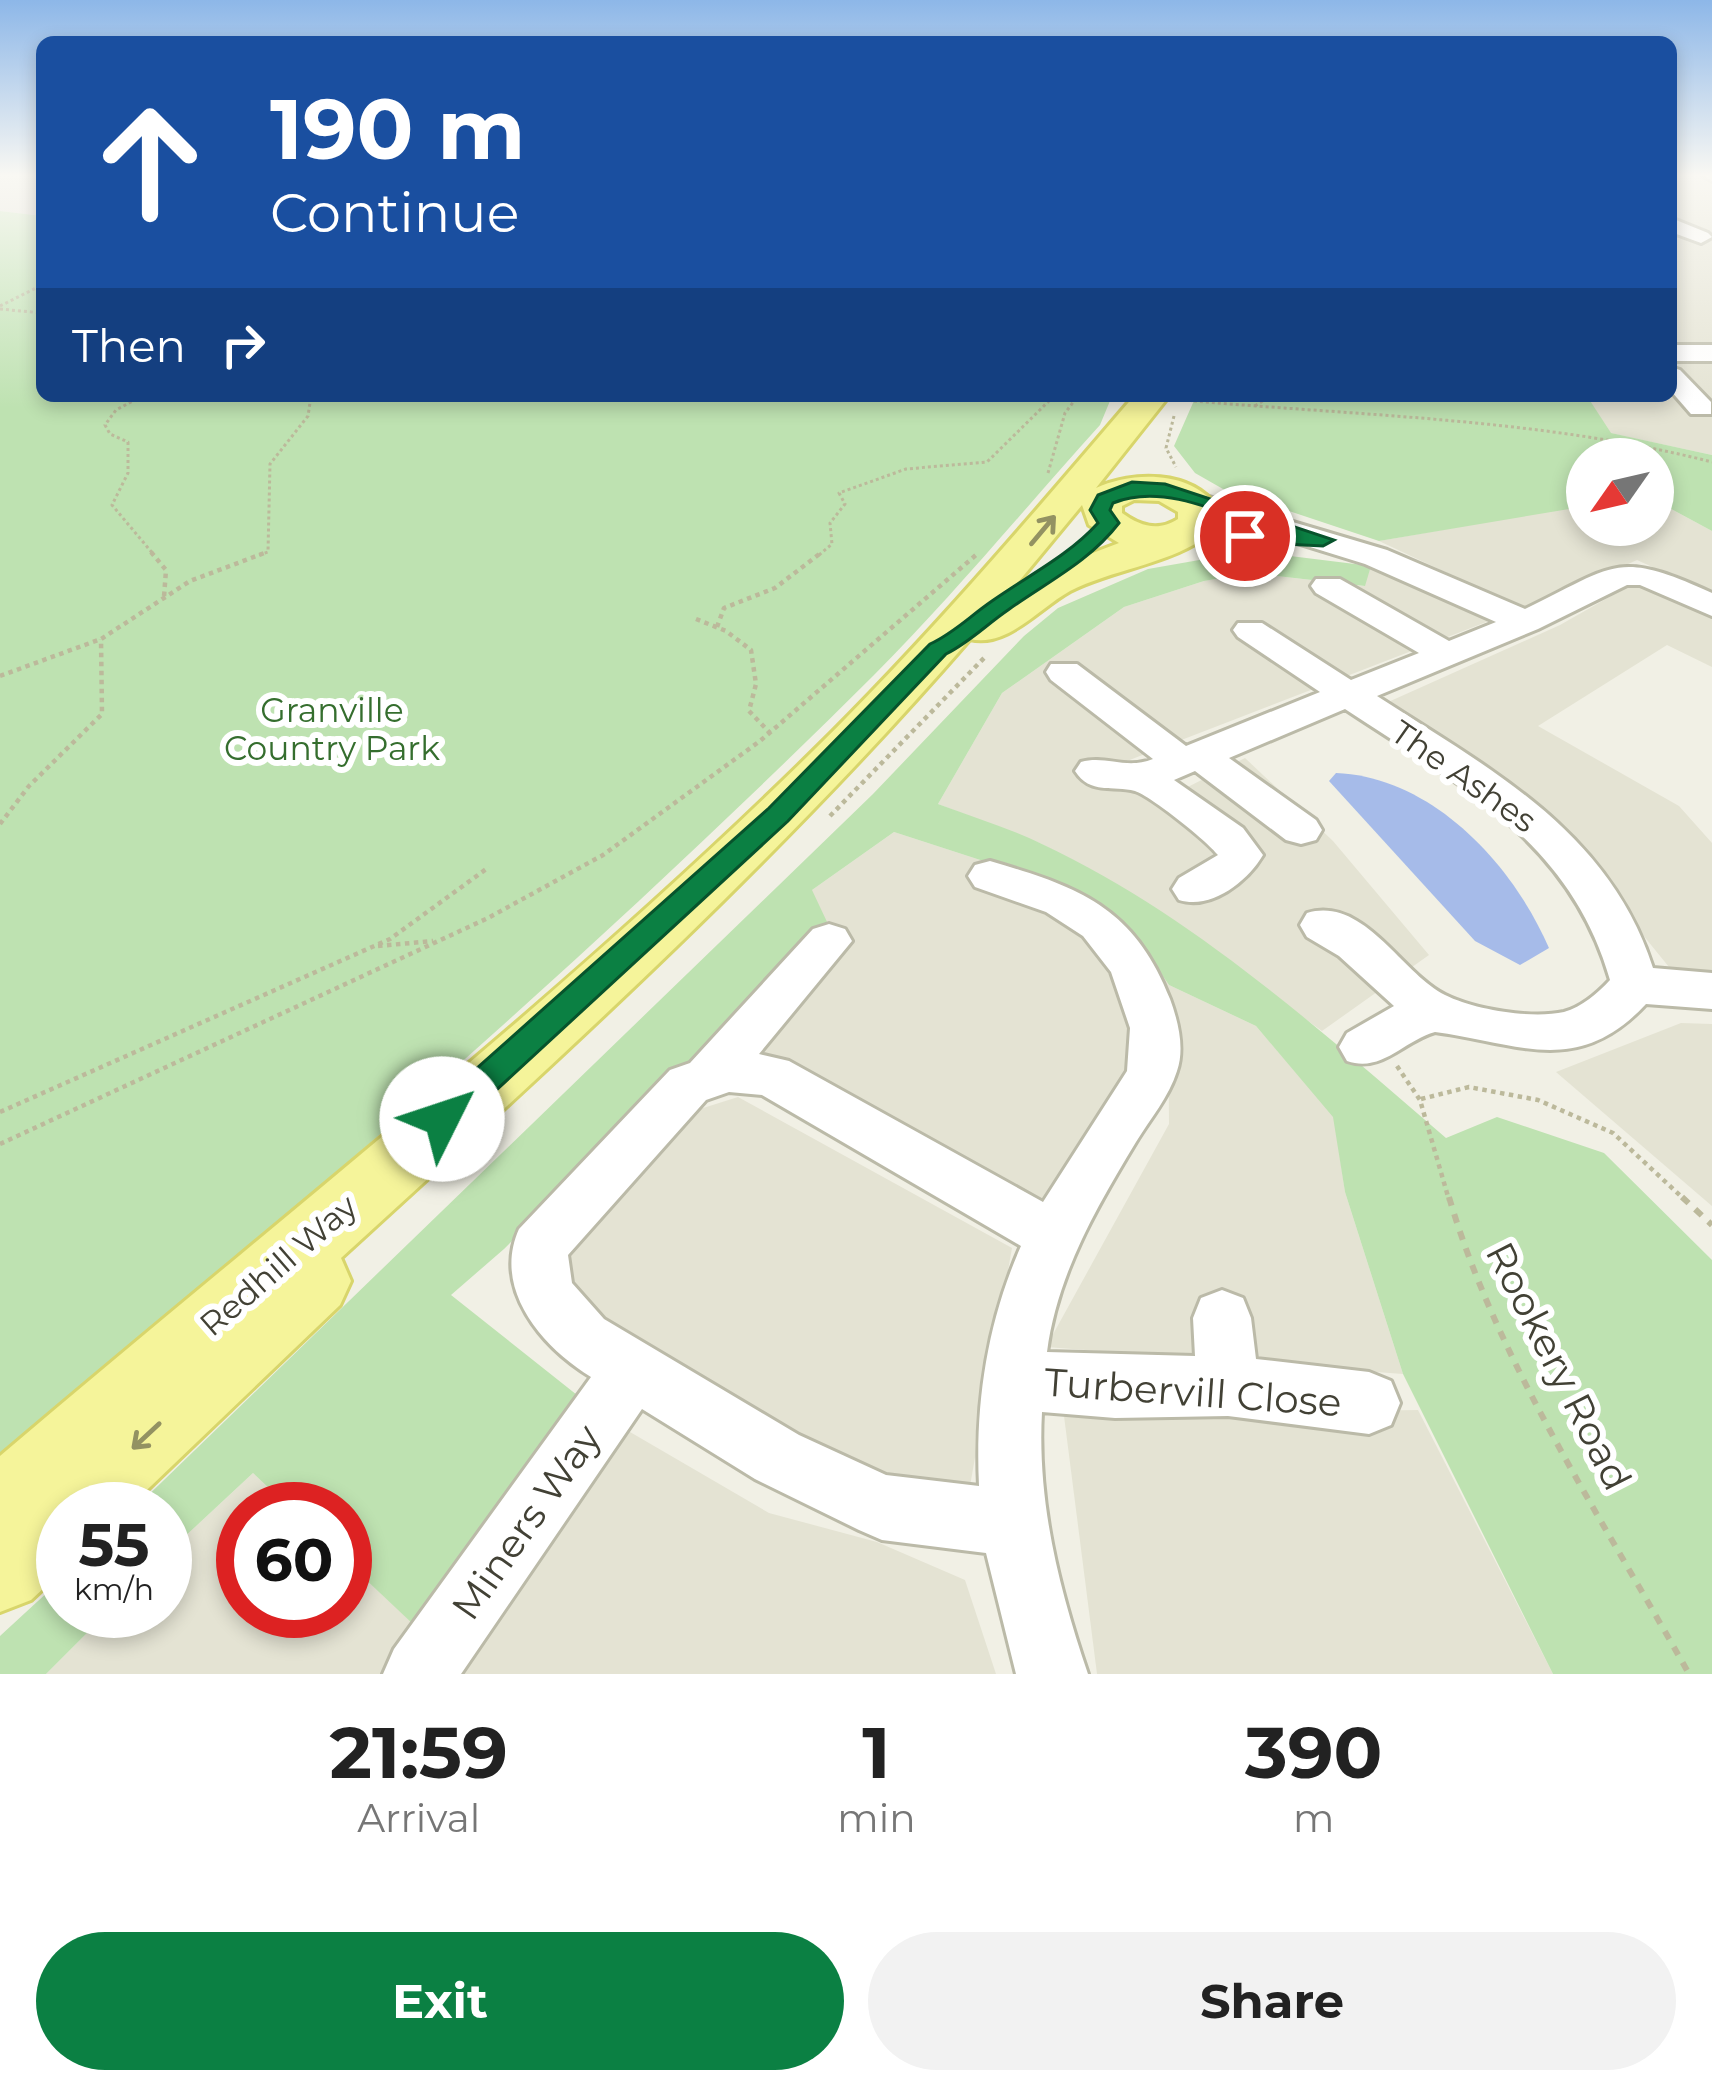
<!DOCTYPE html>
<html lang="en">
<head>
<meta charset="utf-8">
<style>
	body { margin:0; font-family:Montserrat,sans-serif; background:#f2f2f2; color:#222; height:100vh; display:flex; flex-direction:column; font-size:45px; white-space:nowrap }
	* { box-sizing:border-box; margin:0 }
	p { font-size:39px; color:#767676 }
	.icon { flex:none; width:66px; height:66px; fill:none; stroke:currentColor; stroke-width:2; stroke-linecap:round; stroke-linejoin:round }
	.map { position:relative; height:1674px; overflow:hidden }
	.side { display:flex; flex-direction:column; background:#fff; flex:1 }
	.side>* { flex:none }
	.hud { position:absolute; left:36px; top:36px; width:1641px; height:366px; border-radius:18px; box-shadow:0 6px 18px #0003; background:#1a4fa0; color:#fff; overflow:hidden }
	.needle { width:78px; rotate:236deg }
	.tools { position:absolute; left:1566px; top:438px; display:grid; gap:24px }
	.tools a { display:grid; place-items:center; width:108px; height:108px; border-radius:50%; background:#fff; box-shadow:0 6px 18px #0003; font-size:60px }
	.speed { position:absolute; left:36px; top:1482px; display:flex; gap:24px; font-size:60px; font-weight:700; text-align:center }
	.speed>* { display:grid; place-content:center; width:156px; height:156px; border-radius:50%; background:#fff; box-shadow:0 6px 18px #0003; line-height:1 }
	.speed small { font-size:30px; font-weight:400 }
	.speed .limit { border:18px solid #d22; background:#fff; color:#111 }
	.pin { position:absolute; display:grid; place-items:center; width:102px; height:102px; color:#fff; margin:-51px; border:6px solid #fff; border-radius:50%; box-shadow:0 3px 12px #0007 }
	.me { position:absolute; width:132px; margin:-66px; rotate:49deg; stroke-linejoin:round; filter:drop-shadow(0 0 9px #0008) }
	.turn { display:flex; align-items:center; gap:42px; height:252px; padding:0 36px; font-size:54px }
	.turn .icon { width:156px; height:156px; stroke-width:2.5 }
	.turn b { display:block; font-size:84px; line-height:102px }
	.then { display:flex; align-items:center; height:114px; padding:0 36px; background:#0003; gap:24px; font-size:45px }
	.eta { display:flex; justify-content:space-evenly; align-items:center; height:204px; text-align:center }
	.eta b { font-size:72px; font-weight:700; line-height:84px }
	.primary-button { display:flex; gap:24px; margin-top:auto; padding:24px 36px }
	.primary-button a { flex:1; height:138px; border-radius:72px; background:#0b8043; color:#fff; font-size:48px; font-weight:700; line-height:138px; text-align:center }
	.primary-button a+a { background:#f2f2f2; color:#222 }
	.map>svg:first-child { display:block }
	.residential { fill:#e4e3d3 }
	.industrial { fill:#e3e1da }
	.green { fill:#bee2b1 }
	.water { fill:#a6bbe9 }
	.lines { fill:none; stroke-linecap:round; stroke-linejoin:round }
	.minor-casing { stroke:#bbbaa8; stroke-width:6 }
	.major-casing { stroke:#d8d56b; stroke-width:6 }
	.path-far2 { stroke:#bcb99b; stroke-width:3; stroke-dasharray:3 3; stroke-linecap:butt }
	.path-far1 { stroke:#bcb99b; stroke-width:4.5; stroke-dasharray:4.5 4.5; stroke-linecap:butt }
	.path { stroke:#bcb99b; stroke-width:6; stroke-dasharray:9 9; stroke-linecap:butt }
	.minor { fill:#fff; fill-rule:evenodd }
	.major { fill:#f5f49a; fill-rule:evenodd }
	.path-bridge { stroke:#bcb99b; stroke-width:3; stroke-dasharray:3 3; stroke-linecap:butt }
	.oneway { stroke:#939262 }
	.route { fill:#0b8043; stroke:#07532c; stroke-width:3 }
	.labels { text-anchor:middle; stroke-width:12; stroke-linejoin:round; paint-order:stroke }
	.park-label { font-size:33px; fill:#356e2e; stroke:#fff }
	.street-label { font-size:33px; fill:#424135; stroke:#fff }
	.near-street-label { font-size:39px; fill:#424135; stroke:#fff }
</style>
</head>
<body>
<div class="map">
<svg width="1712" height="1674" viewBox="0 0 1712 1674">
	<rect width="100%" height="100%" fill="#f1f0e5"/>
	<g class="residential">
		<path d="M1671,174H1712V455L1610,433L1587,396H1671Z"/>
		<path d="M1662,504L1712,531V594L1637,560L1526,610L1379,541L1571,507L1587,506V525H1653V505Z"/>
		<path d="M1371,566L1489,621L1127,761L1170,796L1245,758L1333,841L1429,955L1322,1031L1131,893L1042,844L938,804L1002,693L1124,607L1204,581L1250,573L1364,586Z"/>
		<path d="M1634,583L1647,584L1712,613V667L1667,645L1538,726L1679,806L1712,843V973L1669,967L1559,832L1386,703L1560,625Z"/>
		<path d="M894,832L1057,885L1129,928L1169,985L1256,1026L1334,1117L1345,1192L1403,1374L1046,1347L1169,1124L1168,986L1130,993L1135,1065L1043,1202L714,1038L812,890Z"/>
		<path d="M1681,1023L1712,1024V1206L1556,1072Z"/>
		<path d="M738,1097L1012,1248L970,1486L876,1478L591,1320L555,1267L681,1115Z"/>
		<path d="M1418,1410L1553,1674H1097L1064,1416Z"/>
		<path d="M606,1418L769,1513L877,1542L965,1580L996,1674H46L109,1611H165V1555L253,1473L291,1509H243V1611H345V1560L432,1641Z"/>
	</g>
	<path class="industrial" d="M0,174H42V216L0,211Z"/>
	<g class="green">
		<path d="M0,211L42,216V396H1112L1100,425C1025,508 953,596 874,675C597,951 300,1208 0,1458Z"/>
		<path d="M1196,396H1587L1611,433L1712,455V531L1662,504L1653,505V459H1587V506L1379,541L1223,489L1195,473L1174,446Z"/>
		<path d="M1282,555L1371,566L1365,586L1250,573L1204,581L1124,607L1002,693L938,804C973,817 1009,828 1042,844C1193,915 1321,1031 1446,1138L1497,1117L1604,1153L1712,1260V1674H1553L1403,1374L1345,1192L1333,1117L1256,1026L1169,985L1129,928L1057,885L894,832L812,890L828,924L504,1249L451,1295L606,1418L431,1641L345,1560V1509H291L253,1473L165,1555V1509H134L873,794L1024,636L1058,608L1148,569L1205,559Z"/>
		<path d="M63,1578V1611H109L46,1674H0V1636Z"/>
	</g>
	<path class="water" d="M1336,773C1432,777 1512,863 1549,948L1520,965L1475,941L1329,781Z"/>
	<g class="lines">
		<g class="minor-casing">
			<g id="minor">
				<path d="M1701,174H1712V181Z"/>
				<path d="M1671,218L1708,233L1712,237L1701,243L1671,232Z"/>
				<rect x="1671" y="345" width="41" height="16"/>
				<path d="M1671,367L1680,370L1711,402V414H1691L1671,391Z"/>
				<path d="M1192,492L1387,550L1525,609C1616,565 1616,549 1712,593V616L1640,585H1627L1538,629L1377,696C1491,770 1609,831 1653,968L1712,973V1009L1646,1004C1577,1078 1519,1043 1435,1032C1403,1041 1382,1073 1347,1061L1339,1047L1347,1033L1394,1006L1339,956L1307,937L1300,925L1307,913C1364,896 1401,973 1445,995C1475,1010 1532,1019 1564,1012C1582,1007 1598,993 1610,980C1570,840 1459,785 1345,709L1229,758L1316,820L1322,830L1316,840L1301,844L1286,840L1195,771L1174,780L1243,828L1263,855C1247,882 1211,910 1179,900L1172,889L1179,878L1218,855C1206,840 1152,797 1135,791C1113,785 1090,795 1075,771L1081,762C1106,755 1126,770 1153,759L1051,680L1046,672L1051,664H1077L1186,746L1320,692L1238,637L1233,630L1238,623H1262L1351,680L1419,653L1316,593L1311,586L1316,579H1340L1449,641L1496,622L1365,564L1181,507L1177,501Z"/>
				<path d="M990,861C1079,887 1134,907 1170,999C1178,1021 1185,1048 1177,1071C1169,1097 1150,1119 1136,1142C1096,1208 1057,1275 1047,1352L1195,1356L1193,1318L1201,1298L1222,1290L1243,1298L1251,1318L1256,1359L1369,1372L1391,1381L1400,1403L1391,1425L1369,1434L1228,1416L1115,1418L1042,1412C1037,1502 1059,1589 1088,1674H1016L986,1553L882,1540L859,1530L755,1479L642,1409L461,1674H383L394,1649L591,1377C542,1347 492,1289 519,1229L670,1070L690,1063L813,929L829,924L845,929L852,941L759,1054L789,1061L1043,1202L1127,1071L1130,1028L1111,972L1083,936L1046,912L975,887L968,876L975,865ZM729,1092L762,1095L1021,1246C987,1323 975,1403 979,1486L886,1475L799,1435L604,1319L572,1283L568,1255L706,1100Z"/>
			</g>
		</g>
		<g class="major-casing">
			<path id="major" d="M1134,396H1169L1096,488C1132,471 1191,470 1217,507C1218,522 1216,530 1203,539C1164,565 1111,570 1070,591C1039,608 1007,648 970,639C777,862 558,1060 341,1258L351,1281L340,1305L127,1509H63V1570L31,1600L0,1612V1456C272,1224 556,1004 811,753C925,641 1030,518 1134,396ZM1134,500L1159,501L1178,512V519C1158,532 1140,526 1122,513V506ZM1082,505L1089,525L1119,543L1040,573L1010,592Z"/>
		</g>
		<g class="path-far2">
			<path d="M0,306L42,285"/>
			<path d="M0,309L42,313"/>
			<path d="M142,396L116,410L105,425L110,434L128,442V473L112,505L154,555"/>
			<path d="M1194,401C1366,416 1544,419 1712,462"/>
			<path d="M1255,406L1270,396"/>
			<path d="M1174,416L1166,448L1176,467"/>
			<path d="M1048,473L1065,413L1078,396"/>
			<path d="M1217,547L1245,543"/>
			<path d="M259,555L268,552L270,464L308,416L311,396"/>
			<path d="M819,555L832,544L830,523L845,504L839,493L906,469L987,462L1054,396"/>
		</g>
		<g class="path-far1">
			<path d="M151,552L166,570L164,597"/>
			<path d="M696,619L726,631L751,650L756,684L749,711L770,733"/>
			<path d="M717,627L724,608L775,588L822,552"/>
			<path d="M0,676L101,639L190,581L267,552"/>
			<path d="M830,816L985,657"/>
			<path d="M0,824L29,786L102,714L101,639"/>
			<path d="M378,946L433,941"/>
			<path d="M1397,1066L1420,1100L1449,1200"/>
			<path d="M1421,1099L1469,1087L1538,1100L1613,1133L1685,1200"/>
			<path d="M0,1112L390,939L489,867"/>
			<path d="M0,1144L488,918L603,855L760,741L976,555"/>
		</g>
		<g class="path">
			<path d="M1449,1197C1497,1362 1605,1523 1689,1674"/>
			<path d="M1682,1197L1712,1225"/>
		</g>
		<use href="#minor" class="minor"/>
		<use href="#major" class="major"/>
		<path class="path-bridge" d="M1160,396L1194,401"/>
	</g>
	<defs><path id="oneway-shaft" d="M-6 0H5M1.5-3L5.5 0L1.5 3" fill="none" stroke-width="1.6" stroke-linecap="round" stroke-linejoin="round" transform="scale(3)"/></defs>
	<g class="oneway">
		<use href="#oneway-shaft" transform="translate(1043 530) rotate(-50)"/>
		<use href="#oneway-shaft" transform="translate(146 1436) rotate(137)"/>
	</g>
	<linearGradient id="sky" x2="0" y2="1"><stop stop-color="#8db7e8"/><stop offset="0.43" stop-color="#f9f8f3"/><stop offset="1" stop-color="#f9f8f3" stop-opacity="0"/></linearGradient>
	<rect width="1712" height="408" fill="url(#sky)"/>
	<path class="route" d="M1132,482L1165,484L1334,540L1323,546L1245,542L1235,536L1238,532H1275C1225,515 1165,482 1113,503L1110,510L1119,523C1089,562 1047,582 1008,610C986,625 970,642 946,654L788,821L454,1129L442,1133L431,1129L426,1119L431,1109L769,808L930,644C954,633 970,616 992,601C1029,575 1068,556 1098,523L1090,510L1098,495Z"/>
	<g class="labels">
		<g class="park-label">
			<text x="332" y="722">Granville<tspan x="332" dy="38">Country Park</tspan></text>
		</g>
		<g class="street-label">
			<text transform="translate(1464 776) rotate(35)" y="12">The Ashes</text>
			<text transform="translate(278 1265) rotate(-41)" y="12">Redhill Way</text>
		</g>
		<g class="near-street-label">
			<text transform="translate(1559 1366) rotate(63)" y="14">Rookery Road</text>
			<text transform="translate(1193 1392) rotate(4)" y="14">Turbervill Close</text>
			<text transform="translate(526 1522) rotate(-55)" y="14">Miners Way</text>
		</g>
	</g>
</svg>
<div class="tools">
<a><svg class="needle" viewBox="-14 -14 28 28"><path d="M0-13l5 13h-10z" fill="#e53935"/><path d="M0 13l5-13h-10z" fill="#767676"/></svg></a>
</div>
<div class="speed"><div>55<small>km/h</small></div><div class="limit">60</div></div>
<div class="pin" style="left:1245px;top:536px;background:#d93025"><svg class="icon" aria-label="arrive" viewBox="0 0 24 24"><path d="M6 21V4h12l-3 4 3 4H6"/></svg></div>
<svg class="me" style="left:442px;top:1119px" viewBox="-20 -20 40 40"><circle r="19" fill="#fff"/><path d="M0-13L10 11 0 6-10 11z" fill="#0b8043"/></svg>
<div class="hud">
<div class="turn"><svg class="icon" aria-label="ahead" viewBox="0 0 24 24"><path d="M12 20V5M6 11l6-6 6 6"/></svg><div><b>190 m</b>Continue</div></div>
<div class="then">Then<svg class="icon" aria-label="right" viewBox="0 0 24 24"><path d="M7 20v-9h11M14 6l5 5-5 5"/></svg></div>
</div>
</div>
<section class="side">
<div class="eta">
<div><b>21:59</b><p>Arrival</p></div>
<div><b>1</b><p>min</p></div>
<div><b>390</b><p>m</p></div>
</div>
<div class="primary-button"><a>Exit</a><a>Share</a></div>
</section>
</body>
</html>
